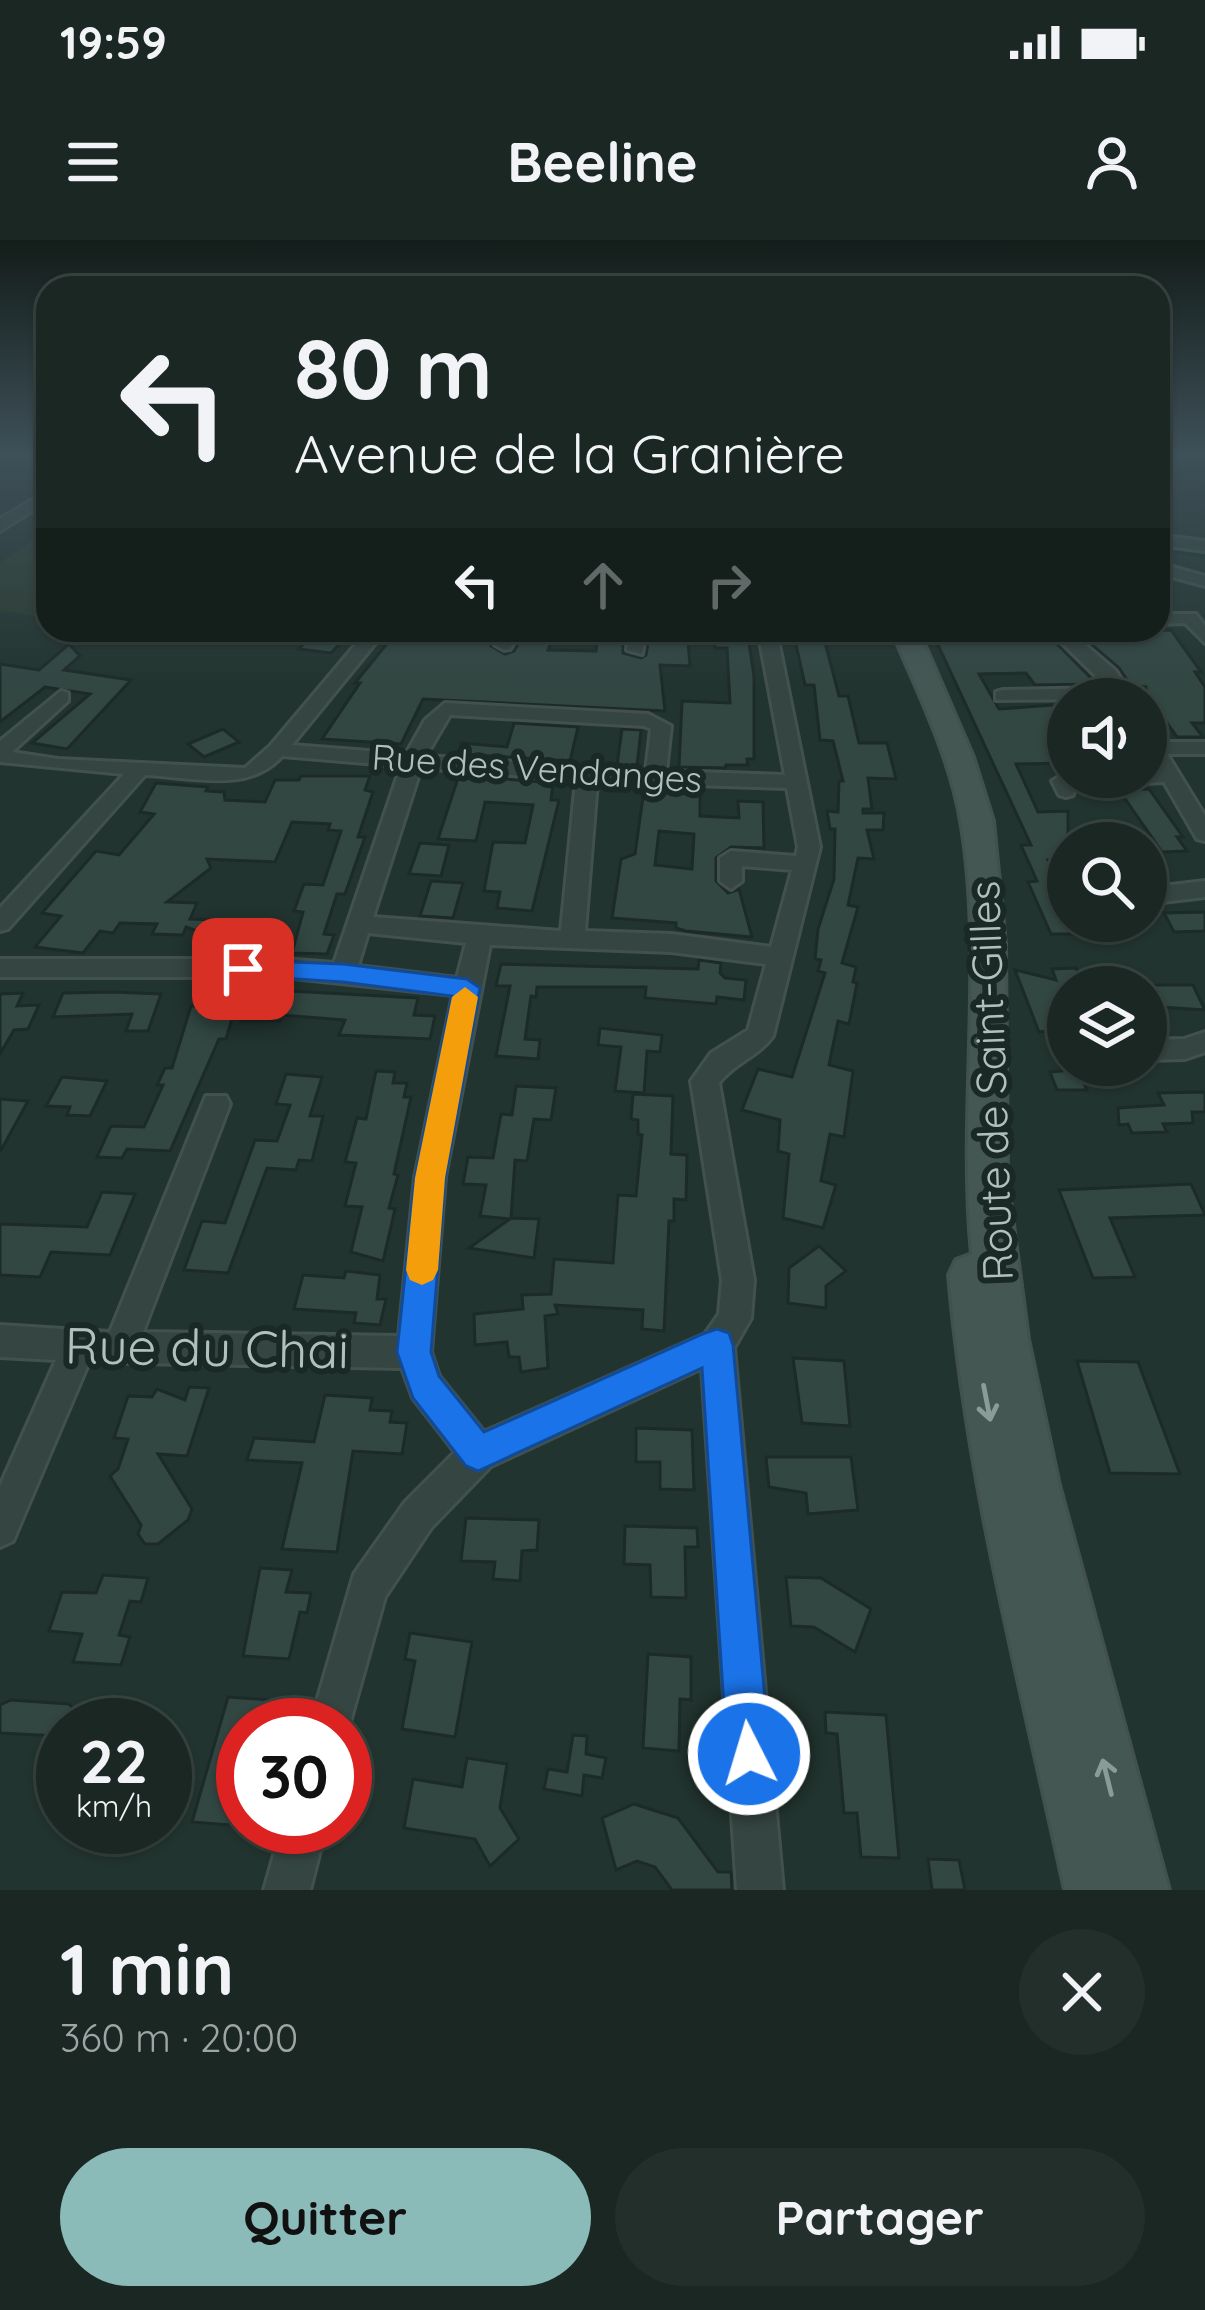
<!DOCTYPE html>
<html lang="fr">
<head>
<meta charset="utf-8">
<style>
	body { margin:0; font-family:Quicksand,sans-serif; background:#232f2b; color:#f1f3f6; height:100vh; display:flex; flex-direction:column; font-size:45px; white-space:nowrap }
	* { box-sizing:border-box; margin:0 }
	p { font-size:39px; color:#9fa5a6 }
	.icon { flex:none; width:66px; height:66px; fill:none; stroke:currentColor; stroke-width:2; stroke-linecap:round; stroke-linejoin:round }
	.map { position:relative; height:1650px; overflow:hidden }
	.sheet { display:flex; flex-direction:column; background:#1a2723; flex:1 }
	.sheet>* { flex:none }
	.guide { position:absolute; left:36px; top:36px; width:1134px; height:366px; border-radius:36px; box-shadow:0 3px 9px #0004,0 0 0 3px #384441; background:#1a2723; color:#f1f3f6; overflow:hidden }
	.tools { position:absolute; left:1047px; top:438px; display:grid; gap:24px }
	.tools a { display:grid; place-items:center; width:120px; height:120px; border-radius:50%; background:#1a2723; box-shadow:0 3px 9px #0004,0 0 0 3px #384441; font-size:60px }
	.speed { position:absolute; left:36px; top:1458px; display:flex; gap:24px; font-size:60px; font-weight:700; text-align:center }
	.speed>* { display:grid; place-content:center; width:156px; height:156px; border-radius:50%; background:#1a2723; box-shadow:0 3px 9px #0004,0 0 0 3px #384441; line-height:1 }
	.speed small { font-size:30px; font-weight:400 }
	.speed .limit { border:18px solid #d22; background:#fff; color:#111 }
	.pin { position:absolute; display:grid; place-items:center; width:102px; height:102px; color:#fff; margin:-51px; border-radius:24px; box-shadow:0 6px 18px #0006 }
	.me { position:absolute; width:132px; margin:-66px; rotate:355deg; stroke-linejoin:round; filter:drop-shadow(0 0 9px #0008) }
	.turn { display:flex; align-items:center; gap:42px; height:252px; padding:0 60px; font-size:54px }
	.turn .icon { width:156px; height:156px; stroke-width:2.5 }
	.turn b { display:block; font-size:84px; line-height:102px }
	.lanes { display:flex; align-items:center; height:114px; padding:0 60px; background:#0003; justify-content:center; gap:60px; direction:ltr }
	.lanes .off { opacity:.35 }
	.round { display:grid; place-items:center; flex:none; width:126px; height:126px; border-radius:63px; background:#232f2b }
	.head { display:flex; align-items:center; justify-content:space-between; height:204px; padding:0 60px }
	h1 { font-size:72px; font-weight:800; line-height:90px }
	.primary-button { display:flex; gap:24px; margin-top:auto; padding:24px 60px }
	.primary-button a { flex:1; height:138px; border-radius:72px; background:#8bbbb9; color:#111; font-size:48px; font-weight:800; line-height:138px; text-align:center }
	.primary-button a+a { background:#232f2b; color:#f1f3f6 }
	.status { display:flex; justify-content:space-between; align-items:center; height:84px; padding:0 60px; background:#1a2723; direction:ltr }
	.status svg { height:33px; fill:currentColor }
	header { display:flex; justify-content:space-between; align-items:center; height:156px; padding:0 60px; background:#1a2723; font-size:54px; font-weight:800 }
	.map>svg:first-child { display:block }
	.green { fill:#2a3b2f }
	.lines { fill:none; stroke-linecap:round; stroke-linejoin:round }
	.stream { stroke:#17302a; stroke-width:4.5 }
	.building { fill:#324742; stroke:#1d2b28; stroke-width:3; fill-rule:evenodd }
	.minor-casing { stroke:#42514d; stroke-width:6 }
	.secondary-casing { stroke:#42514d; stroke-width:6 }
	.minor { fill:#354541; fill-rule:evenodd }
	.secondary { fill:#445753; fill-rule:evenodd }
	.oneway { stroke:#8a9c98 }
	.route { fill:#1a73e8; stroke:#114b97; stroke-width:3 }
	.slow { fill:#f59e0b }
	.labels { text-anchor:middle; stroke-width:12; stroke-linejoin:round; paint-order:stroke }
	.far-street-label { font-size:36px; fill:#b0c1bd; stroke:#1b2926 }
	.street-label { font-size:42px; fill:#b0c1bd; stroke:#1b2926 }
	.near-street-label { font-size:51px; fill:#b0c1bd; stroke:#1b2926 }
</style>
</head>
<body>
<div class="status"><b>19:59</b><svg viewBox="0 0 49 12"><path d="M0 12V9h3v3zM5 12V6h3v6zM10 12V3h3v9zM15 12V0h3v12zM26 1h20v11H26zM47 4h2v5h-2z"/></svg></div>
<header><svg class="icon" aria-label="menu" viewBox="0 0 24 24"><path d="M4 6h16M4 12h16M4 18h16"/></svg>Beeline<svg class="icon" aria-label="person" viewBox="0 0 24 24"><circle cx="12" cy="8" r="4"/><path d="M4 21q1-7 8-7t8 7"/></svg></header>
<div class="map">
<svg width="1205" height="1650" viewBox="0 0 1205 1650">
	<rect width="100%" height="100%" fill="#22342f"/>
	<path class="green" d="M48,290V378L0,371V323Z"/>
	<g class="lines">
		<path class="stream" d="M1158,310L1205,315"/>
	</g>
	<g class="building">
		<path d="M328,390H353L331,413L299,409L313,393L324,395Z"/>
		<path d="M398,390H499L491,406L505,414L514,411L526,390H557L548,410L596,411L598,390H623V413L641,418L646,415L650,390H676L677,401H688L690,426L660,425L665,471L423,459L401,504L322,499L360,443H355Z"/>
		<path d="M713,390H747L754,436V519H747L748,525H726L725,528L679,527L682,461L730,463L727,408H715Z"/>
		<path d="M817,390L819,402H825L839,456H848L859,503H887L896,539L868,538L872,569H863V573H884L883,590H867L874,619L858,618L848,665L858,667L842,723L856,727L853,742L857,743L849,784L838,781L829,825L853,831L844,897L830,894L821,941L836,945L823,988L783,978L789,914L778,911L780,880L742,870L758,829L792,837L825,733L818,731L821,720L815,719L818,689L834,639L835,589H830L827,571L838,572L839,541H843L833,501L820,500L814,445H805L793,391Z"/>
		<path d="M931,390H952L956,397L977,400L1045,392L1097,444L1035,445L1026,433L979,434L999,469L1068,464V523L1016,524L1038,572L1068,571V619L1048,620L1068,661V681H1078L1084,694H1051L1028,642L1037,641L1021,605H1031Z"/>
		<path d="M1171,390L1201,432H1195L1205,447V483H1192L1203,497H1177L1146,454V447L1131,446L1119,428L1076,391Z"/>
		<path d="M69,404L80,416L64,430L131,440L67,509L32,503L90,454L45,447L0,482V424L39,430Z"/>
		<path d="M514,483L578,487L570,521L460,514L461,503L507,507Z"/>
		<path d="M223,489L239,502L204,517L188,504Z"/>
		<path d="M622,489L641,490L637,526L617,525Z"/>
		<path d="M459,535L553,543L551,560H559L532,671L497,668L500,652L484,651L493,602L525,603L533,565L485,562L476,601L438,599Z"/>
		<path d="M301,536H370L365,550L373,552L358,597H365L345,654H337L324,694L334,695L327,714L292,713L303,672L294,671L304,644L323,645L341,591L328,590L330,584L292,582L275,622L207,619L211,628L167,662L197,663L190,679L247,681L238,701L210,700L211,696L186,687L183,695L152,694L157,684L120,683L113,693L100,691L83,713L35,707L61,676L42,673L96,611L119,615L154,574L140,572L156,543L208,547L206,551L224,552L225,560L265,562L275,540H299Z"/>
		<path d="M1149,549L1183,597H1177L1187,611L1162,612L1119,550Z"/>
		<path d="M644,550H700V576L739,578L738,561L763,562L764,608L731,607L716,618V641L728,653L739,649L752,697L686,691L676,688V683L612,678L621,619L635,614ZM659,591L694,594L692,629L655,625Z"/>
		<path d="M420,603L449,605L441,636L409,634Z"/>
		<path d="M431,641L463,643L453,678L420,676Z"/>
		<path d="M1205,672V691L1174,692L1164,673Z"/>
		<path d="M699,720L721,723L720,733L725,738L746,740L744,760L717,757L716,764L645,758L646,747H537L536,757L531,756L525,799L540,800L538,819L496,816L510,746H496L501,724L698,729Z"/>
		<path d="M1076,728L1086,747H1068V830H1078L1087,850H1057L1050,832L1062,831L1052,798L1047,791L1039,792L1015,730L1056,740L1052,729Z"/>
		<path d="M1158,745H1193L1205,770L1146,766V746Z"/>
		<path d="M289,751L418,758L414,775L435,776L430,799L339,795L345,780L282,775L280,781H241L248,757Z"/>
		<path d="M113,752L161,754L148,791H126L132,774L53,777L63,753Z"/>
		<path d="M23,753L17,766L39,765L28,789L14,790L0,814V754Z"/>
		<path d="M236,765L226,799H219L170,911L127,909L122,918L97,917L111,886L144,887L163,845H157L165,828H172L191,766Z"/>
		<path d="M600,788L662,795L660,812L647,811L644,853L615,851L621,807L598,805Z"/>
		<path d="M376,831L395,832L393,843H407L404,857H411L394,934L398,935L389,968L395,969L383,1021L351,1012L362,967L345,966L356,923L345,922L357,878L366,879Z"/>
		<path d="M286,834L322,837L310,876H323L312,921L299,920L296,930L267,928L228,1033L184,1030L202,981L225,983L255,900L277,901L290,865L276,864Z"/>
		<path d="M62,837L107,841L90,876L67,875L70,867L46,866Z"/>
		<path d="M516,846L556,848L551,880L534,879L527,921L515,920L511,978L539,979L534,1018L469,1008L510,979L480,976L486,945L463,944L468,917L493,918L501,874L512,875Z"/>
		<path d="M1205,852V872H1192L1193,883L1163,884L1167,892L1132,893L1128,884L1119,885L1118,868L1164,865L1158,853Z"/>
		<path d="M633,854L673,856L671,914L687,915L686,960L674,959V981H669L664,1091L642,1089L643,1070L555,1065L558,1074L545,1076L548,1128L521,1132L519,1117H509L507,1102L475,1105L474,1074L523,1069L522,1055L551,1054L554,1019L613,1023L618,955L636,956L642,895L638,894V880L631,879Z"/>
		<path d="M0,859L28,861L0,912Z"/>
		<path d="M1191,944L1205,975L1110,978L1135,1037L1093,1038L1059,950Z"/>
		<path d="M102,952L135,954L110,1015L51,1012L40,1037L0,1035V984L87,987Z"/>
		<path d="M819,1006L846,1031L826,1046V1068L788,1063L789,1028Z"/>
		<path d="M346,1031L380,1035L377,1059H386L380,1085L354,1083L356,1073L294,1069L303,1035L344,1038Z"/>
		<path d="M793,1118L844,1121L850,1186L802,1183Z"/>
		<path d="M1077,1121L1138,1122L1180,1234L1110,1233Z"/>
		<path d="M189,1147L209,1148L187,1216L158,1214L192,1269L188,1280L158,1304H145L138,1294L141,1285L110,1236L118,1229L128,1199L114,1198L128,1156L152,1157L157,1149L185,1160Z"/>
		<path d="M325,1155L372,1158L370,1170L392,1171L390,1182L407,1183L402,1214L353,1211L337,1312L282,1309L302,1223L247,1220L254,1198L314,1202Z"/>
		<path d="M636,1188L692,1190L694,1250L660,1249V1222H636Z"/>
		<path d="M766,1217H851L858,1270L808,1274L806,1253L769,1247Z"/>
		<path d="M466,1278L539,1280L537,1310L522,1311L520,1341L493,1339L495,1322L461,1321Z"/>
		<path d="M625,1286L697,1288L698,1307H685L686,1358L651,1357L650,1325L624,1324Z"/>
		<path d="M260,1328L292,1330L286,1352L311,1353L307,1373L300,1372L289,1419L243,1416Z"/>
		<path d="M103,1335L148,1338L141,1362L130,1361L119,1395L130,1397L121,1425L73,1422L82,1394L49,1391L62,1352L96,1353Z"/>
		<path d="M786,1337L821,1338L871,1369L855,1412L814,1387L791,1386Z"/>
		<path d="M410,1393L472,1402L455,1497L402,1489L415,1421L405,1419Z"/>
		<path d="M648,1414L691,1417V1460L680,1459L679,1511L643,1508Z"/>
		<path d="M228,1457L270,1460L265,1485H243V1586L192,1582Z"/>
		<path d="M11,1460L69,1464L89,1485H63V1541L42,1516L60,1496L0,1493V1465Z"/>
		<path d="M825,1472L886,1475L899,1618L861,1617L857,1573H844L837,1494L826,1493Z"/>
		<path d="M573,1495L587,1496L586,1514L606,1518L602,1538L584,1535L582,1556L544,1549L548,1529L567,1532Z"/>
		<path d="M467,1518L507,1524L500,1568L519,1599L490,1626L475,1599L404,1588L413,1539L462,1547Z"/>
		<path d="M634,1564L678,1578L718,1632H731L732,1650H672L655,1627L637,1621L616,1630L602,1578Z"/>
		<path d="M928,1619L959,1620L965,1650H932Z"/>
	</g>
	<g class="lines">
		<g class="minor-casing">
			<g id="minor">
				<path d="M48,251V261L0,291V279Z"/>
				<path d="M1158,295L1205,301V311L1158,305Z"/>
				<path d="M1158,323L1205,336V346L1158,333Z"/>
				<path d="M1158,374H1196L1205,386V403L1185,383L1158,384Z"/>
				<path d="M368,390H386L292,505L406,514L425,480L445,463L648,474L671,486L666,531L785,535L758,390H776L820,607L773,796C759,816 734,823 719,843L754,1040L751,1078L734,1108L783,1650H737L702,1128L491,1226L431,1288L385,1357L345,1500V1485H310L354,1334L405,1262L455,1212L413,1158L402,1128L89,1122L13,1301L0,1307V1246L56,1120L0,1117V1085L110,1092L206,856H226L230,864L143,1092L399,1096L415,937L453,755L284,737H0V719H284L334,723L401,526L282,516C249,554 192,537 145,535L8,689L0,691V668L124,534L0,522V501L61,451L68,453V461L12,512L58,519L245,528L270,506ZM450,475L644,486L651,489L646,531L426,516ZM421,528L576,540L561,691L373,677ZM597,542L787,548L798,607L796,616L731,611L720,618V641L731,649L742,641V626L792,630L771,707L671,694L585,691ZM368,693L466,703L457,738L358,726ZM490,705L671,712L766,724L748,790L711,813L691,841L722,1040L719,1074L705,1094L484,1192L439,1136L431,1112L445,937Z"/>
				<path d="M504,390H522L510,409L504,410L495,405Z"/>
				<path d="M628,390H646L642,414L627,410Z"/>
				<path d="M959,390H995C987,398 967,398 959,390Z"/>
				<path d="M1049,390H1068L1116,431L1133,459L996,460V452L1003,450L1108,448Z"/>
				<path d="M1146,489L1153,491L1160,502H1205V514H1167L1205,576V601L1197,599L1164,542L1075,547L1073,555L1066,557L1059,555L1052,541L1062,535L1146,537V532L1157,530L1146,512Z"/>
				<path d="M1205,641V657L1146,664V648Z"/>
				<path d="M1205,792V812L1185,819L1146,820V800L1184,799Z"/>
				<path d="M282,1587H326L310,1650H264Z"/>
			</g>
		</g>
		<g class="secondary-casing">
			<path id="secondary" d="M892,390H918L973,517L993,581L1005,704L1007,939L1028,1099L1059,1245L1169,1650H1065C1021,1445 967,1244 949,1035L956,1020L972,1014C958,872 985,719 961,581C950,515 917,451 892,390Z"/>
		</g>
		<use href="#minor" class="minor"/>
		<use href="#secondary" class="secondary"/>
	</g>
	<defs><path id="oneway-shaft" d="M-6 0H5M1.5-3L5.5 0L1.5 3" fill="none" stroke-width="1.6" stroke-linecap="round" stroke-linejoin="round" transform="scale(3)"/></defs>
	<g class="oneway">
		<use href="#oneway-shaft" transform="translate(987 1163) rotate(79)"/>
		<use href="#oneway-shaft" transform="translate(1107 1537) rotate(-104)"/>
	</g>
	<linearGradient id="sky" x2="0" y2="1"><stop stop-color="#131d1a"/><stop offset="0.48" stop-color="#3e5058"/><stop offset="1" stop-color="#3e5058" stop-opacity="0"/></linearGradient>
	<rect width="1205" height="447" fill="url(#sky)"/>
	<path class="route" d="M243,720L343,724L467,739L480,748L445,938L431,1112L439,1136L484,1192L705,1093L717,1089L729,1093L733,1105L770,1514L764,1529L749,1535L734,1529L727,1514L702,1128L478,1231L466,1226L413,1158L397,1112L415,938L452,756L343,742L234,735L231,729L234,722Z"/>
	<path class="slow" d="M465,747L478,757L445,938L438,1030L433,1040L422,1045L410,1040L406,1030L415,938L452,757Z"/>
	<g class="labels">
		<g class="far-street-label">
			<text transform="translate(537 528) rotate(4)" y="13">Rue des Vendanges</text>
		</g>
		<g class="street-label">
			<text transform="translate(991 841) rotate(-92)" y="15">Route de Saint-Gilles</text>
		</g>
		<g class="near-street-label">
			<text transform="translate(207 1108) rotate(1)" y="18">Rue du Chai</text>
		</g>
	</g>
</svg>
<div class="tools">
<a><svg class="icon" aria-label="sound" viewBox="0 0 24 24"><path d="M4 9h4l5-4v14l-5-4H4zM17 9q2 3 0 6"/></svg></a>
<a><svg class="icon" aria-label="search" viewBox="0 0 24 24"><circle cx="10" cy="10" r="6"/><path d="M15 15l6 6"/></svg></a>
<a><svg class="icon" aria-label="layers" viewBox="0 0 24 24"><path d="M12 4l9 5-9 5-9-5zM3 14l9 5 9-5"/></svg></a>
</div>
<div class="speed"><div>22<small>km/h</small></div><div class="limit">30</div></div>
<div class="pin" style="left:243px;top:729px;background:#d93025"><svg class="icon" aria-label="arrive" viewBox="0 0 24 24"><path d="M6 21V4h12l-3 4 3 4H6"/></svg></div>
<svg class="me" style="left:749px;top:1514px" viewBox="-20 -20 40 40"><circle r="17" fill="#1a73e8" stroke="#fff" stroke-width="3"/><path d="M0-11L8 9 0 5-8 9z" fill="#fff"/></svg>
<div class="guide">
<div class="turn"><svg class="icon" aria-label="left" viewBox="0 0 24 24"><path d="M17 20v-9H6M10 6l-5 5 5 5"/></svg><div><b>80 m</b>Avenue de la Granière</div></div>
<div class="lanes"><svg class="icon" aria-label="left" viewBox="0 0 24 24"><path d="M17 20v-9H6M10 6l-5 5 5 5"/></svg><svg class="icon off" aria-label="ahead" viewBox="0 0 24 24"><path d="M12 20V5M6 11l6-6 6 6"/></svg><svg class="icon off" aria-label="right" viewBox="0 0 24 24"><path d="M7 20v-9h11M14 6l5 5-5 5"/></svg></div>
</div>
</div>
<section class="sheet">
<div class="head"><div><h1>1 min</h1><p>360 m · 20:00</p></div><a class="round"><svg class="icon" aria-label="close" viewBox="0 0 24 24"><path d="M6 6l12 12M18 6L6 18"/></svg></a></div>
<div class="primary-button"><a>Quitter</a><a>Partager</a></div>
</section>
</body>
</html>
